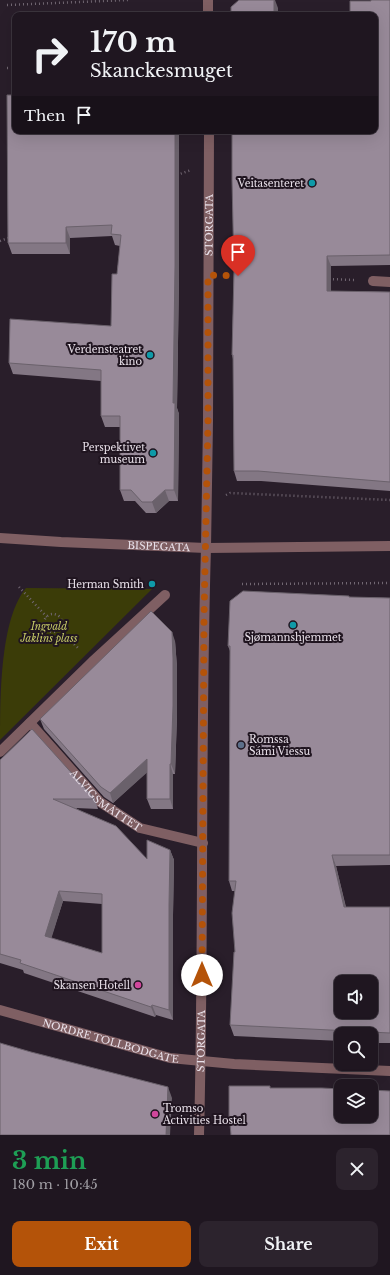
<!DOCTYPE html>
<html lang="en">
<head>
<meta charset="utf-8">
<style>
	body { margin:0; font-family:"Libre Baskerville",serif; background:#2c232d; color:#f1f3f6; height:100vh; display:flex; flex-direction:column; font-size:15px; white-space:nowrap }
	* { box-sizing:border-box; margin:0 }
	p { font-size:13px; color:#a19fa5 }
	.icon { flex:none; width:22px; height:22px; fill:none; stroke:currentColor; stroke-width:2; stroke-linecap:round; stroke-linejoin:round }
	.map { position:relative; height:1135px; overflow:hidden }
	.side { display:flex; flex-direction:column; background:#1f1620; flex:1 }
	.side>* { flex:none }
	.banner { position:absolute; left:12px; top:12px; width:366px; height:122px; border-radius:8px; box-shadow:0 4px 16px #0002,0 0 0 1px #3c353e; background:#1f1620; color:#f1f3f6; overflow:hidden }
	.fabs { position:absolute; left:334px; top:975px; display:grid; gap:8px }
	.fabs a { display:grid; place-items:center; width:44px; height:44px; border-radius:8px; background:#1f1620; box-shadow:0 4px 16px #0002,0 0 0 1px #3c353e; font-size:20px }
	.pin { position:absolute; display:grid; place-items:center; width:34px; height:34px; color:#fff; margin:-41px -17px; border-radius:50% 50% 50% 0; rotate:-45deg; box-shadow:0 0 4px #0007 }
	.pin .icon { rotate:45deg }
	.me { position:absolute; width:44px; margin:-22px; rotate:0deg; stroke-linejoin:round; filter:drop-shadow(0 0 3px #0008) }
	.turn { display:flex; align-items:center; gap:14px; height:84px; padding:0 12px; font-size:18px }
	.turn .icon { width:52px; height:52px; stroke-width:2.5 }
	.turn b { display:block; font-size:28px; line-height:34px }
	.then { display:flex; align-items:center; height:38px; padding:0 12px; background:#0003; gap:8px; font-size:15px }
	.round { display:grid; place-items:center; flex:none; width:42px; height:42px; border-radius:8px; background:#2c232d }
	.headline { display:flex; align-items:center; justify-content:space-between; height:68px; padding:0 12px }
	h1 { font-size:24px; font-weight:700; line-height:30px; color:#1e9e55 }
	.button { display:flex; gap:8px; margin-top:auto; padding:8px 12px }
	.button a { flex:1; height:46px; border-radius:8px; background:#b45309; color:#fff; font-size:16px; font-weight:700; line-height:46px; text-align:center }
	.button a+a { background:#2c232d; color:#f1f3f6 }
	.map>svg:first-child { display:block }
	.green { fill:#3b3c08 }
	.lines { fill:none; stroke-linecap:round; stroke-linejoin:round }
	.path { stroke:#716772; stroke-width:2.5; stroke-dasharray:1 3; stroke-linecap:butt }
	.service { stroke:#7f5f63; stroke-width:10 }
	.pedestrian { stroke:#7f5f63; stroke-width:10 }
	.minor { stroke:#7f5f63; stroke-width:10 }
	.tertiary { stroke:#7f5f63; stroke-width:10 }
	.wall { fill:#837784; fill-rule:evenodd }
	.shaded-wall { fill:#6a616b }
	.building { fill:#988a99; stroke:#6a616b; fill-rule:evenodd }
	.route { stroke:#b45309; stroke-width:7; stroke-dasharray:0 12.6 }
	.culture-dot { fill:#0f9aa8; stroke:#201520; stroke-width:1.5 }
	.service-dot { fill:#5c6f8a; stroke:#201520; stroke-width:1.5 }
	.hotel-dot { fill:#d1479c; stroke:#201520; stroke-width:1.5 }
	.labels { text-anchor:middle; stroke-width:4; stroke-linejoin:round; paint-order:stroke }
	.poi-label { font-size:10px; fill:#e9e1ea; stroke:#201520; text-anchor:end }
	.street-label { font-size:10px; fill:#e9e1ea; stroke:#201520 }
	.park-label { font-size:10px; font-style:italic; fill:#c6cb67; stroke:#201520 }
</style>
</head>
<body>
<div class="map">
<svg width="390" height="1135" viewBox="0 0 390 1135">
	<rect width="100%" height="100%" fill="#291e2a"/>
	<path class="green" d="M26,588L152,589L0,740C0,697 0,619 26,588Z"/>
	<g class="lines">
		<g class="path">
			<path d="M7,5L128,0"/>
			<path d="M7,68H15"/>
			<path d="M177,175L191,170"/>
			<path d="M0,241L11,237"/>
			<path d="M329,279L354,280"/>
			<path d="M226,495L230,493L390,500"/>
			<path d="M242,584L390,583"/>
			<path d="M19,587L47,617"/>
			<circle cx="53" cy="623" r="9"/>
			<path d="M60,630L79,649"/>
		</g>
		<path class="service" id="s1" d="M30,723L100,802L140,828L203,843"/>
		<g class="pedestrian">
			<path d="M208,0V15"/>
			<path id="s2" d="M206,548L208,422L209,131"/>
			<path d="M0,752L92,662L165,595"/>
		</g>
		<g class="minor">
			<path d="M373,281L390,282"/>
			<path id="s3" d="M0,1010L170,1058L234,1064L390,1071"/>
		</g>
		<g class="tertiary">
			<path id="s4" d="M0,538L61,542L206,548L390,546"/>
			<path id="s5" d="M199,1135C204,939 200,743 206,548"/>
		</g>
	</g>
	<g class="wall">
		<path d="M390,0V265L331,266V291L390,292V491L261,481H237L234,471L233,359L232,355L234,271L375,131Z"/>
		<path d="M7,95L179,277L177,408L179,414L178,501H169L156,513H146L135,501H124L120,490V427H105L101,416V381L13,374L9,363L111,326L117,274L120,246L115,245L112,236L70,238V254H12L8,243Z"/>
		<path d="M350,597L390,598V865L336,866L346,907H390V1043H371V1034H341V1041L234,1036L230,1025L235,952V891H232L229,881L230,651L228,646Z"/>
		<path d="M175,641L177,667V716L175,774H173V809H151L147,799V772L113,803L104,797L44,729L40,719Z"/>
		<path d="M0,760L95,799L98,809L76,808L147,859L170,850L174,860L173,915V1020L156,1015L155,1017L24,973L23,970L0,963ZM63,901L102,904V953L51,938Z"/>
	</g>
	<g class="shaded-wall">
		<path d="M274,0H275L278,8V15H274Z"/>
		<path d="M175,131H179V277L177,408L179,414L178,501L174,490L173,403Z"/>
		<path d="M66,227L70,238V254L66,243Z"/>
		<path d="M327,256L331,266V301L327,291Z"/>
		<path d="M165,490L169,501L156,513L152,502Z"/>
		<path d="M172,632L175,641L177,667V716L175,774L171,764Z"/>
		<path d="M147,759L151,769L113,803L110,793Z"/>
		<path d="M170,764L173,774V809L170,799Z"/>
		<path d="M170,850L174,860L173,915V1020L169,1010V905Z"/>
		<path d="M332,855L336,866L348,917L344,907Z"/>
		<path d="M59,891L63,901L49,946L45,936Z"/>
		<path d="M152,1005L156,1015L155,1017L151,1007Z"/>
		<path d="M168,1087L172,1098L170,1135H166Z"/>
	</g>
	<g class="building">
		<path d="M239,0H274V15H231V7Z"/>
		<path d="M371,0H390V255L327,256V291L390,292V482L258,471H234L233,355H232L234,271L232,180V131H375V15H350V1H371Z"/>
		<path d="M7,95H15V131H175V266L173,403H175L174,490H165L152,502H142L131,490H120V416H101V370L9,363L10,319L111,326L112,274H117L121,235L111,234L112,225L66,227V243H8Z"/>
		<path d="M243,591L349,596V597L390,598V855H332L344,907H390V1033L230,1025L234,952H235L232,913L236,881H229L230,646H228L230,601ZM341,982H371V1012H341Z"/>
		<path d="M151,611L172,632L173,658V706L171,764H170V799H147V759L110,793L101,787L40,719Z"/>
		<path d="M32,729L95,799H53L116,826L147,859V840L170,850L169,905V1010L152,1005L151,1007L20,963L21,960L0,954V760ZM59,891L102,894V953L45,936Z"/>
		<path d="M0,1043L31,1052L168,1087L166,1135H0Z"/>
		<path d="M229,1086H270V1088H322L341,1089V1116H371V1090L390,1091V1135H231L230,1124H229Z"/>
	</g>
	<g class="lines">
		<path class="route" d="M202,975L204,616L208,422V275L238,276"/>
	</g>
	<g class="culture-dot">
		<circle cx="312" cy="183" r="4"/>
		<circle cx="150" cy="355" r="4"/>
		<circle cx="153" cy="453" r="4"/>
		<circle cx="152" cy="584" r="4"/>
		<circle cx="293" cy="625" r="4"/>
	</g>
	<circle class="service-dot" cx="241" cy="745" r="4"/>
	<g class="hotel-dot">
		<circle cx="138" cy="985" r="4"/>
		<circle cx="155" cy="1114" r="4"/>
	</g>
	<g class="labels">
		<g class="poi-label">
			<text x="304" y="187">Veitasenteret</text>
			<text x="142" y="353">Verdensteatret<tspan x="142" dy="12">kino</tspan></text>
			<text x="145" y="451">Perspektivet<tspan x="145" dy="12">museum</tspan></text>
			<text x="144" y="588">Herman Smith</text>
			<text x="293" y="641" text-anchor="middle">Sjømannshjemmet</text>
			<text x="249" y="743" text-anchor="start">Romssa<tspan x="249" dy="12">Sámi Viessu</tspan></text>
			<text x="130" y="989">Skansen Hotell</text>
			<text x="163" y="1112" text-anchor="start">Tromso<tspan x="163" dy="12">Activities Hostel</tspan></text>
		</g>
		<g class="street-label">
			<text dy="4" stroke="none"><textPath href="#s2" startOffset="323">STORGATA</textPath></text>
			<text dy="4" stroke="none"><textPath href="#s4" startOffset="159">BISPEGATA</textPath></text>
			<text dy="4" stroke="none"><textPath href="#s1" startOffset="109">ALVIGSMÅTTET</textPath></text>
			<text dy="4" stroke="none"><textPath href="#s3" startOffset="115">NORDRE TOLLBODGATE</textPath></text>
			<text dy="4" stroke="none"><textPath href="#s5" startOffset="94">STORGATA</textPath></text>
		</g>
		<g class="park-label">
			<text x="49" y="630">Ingvald<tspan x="49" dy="12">Jaklins plass</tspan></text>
		</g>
	</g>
</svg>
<div class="fabs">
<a><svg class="icon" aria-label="sound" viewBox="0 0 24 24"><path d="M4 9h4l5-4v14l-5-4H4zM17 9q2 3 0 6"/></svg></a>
<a><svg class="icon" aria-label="search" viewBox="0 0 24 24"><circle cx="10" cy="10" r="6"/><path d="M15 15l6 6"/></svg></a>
<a><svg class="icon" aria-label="layers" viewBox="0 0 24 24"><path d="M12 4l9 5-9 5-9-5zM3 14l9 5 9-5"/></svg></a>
</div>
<div class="pin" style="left:238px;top:276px;background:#d93025"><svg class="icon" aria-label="arrive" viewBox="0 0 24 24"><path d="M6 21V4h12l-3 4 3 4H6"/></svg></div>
<svg class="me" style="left:202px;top:975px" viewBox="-20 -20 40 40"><circle r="19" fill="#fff"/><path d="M0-13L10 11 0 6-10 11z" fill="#b45309"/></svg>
<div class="banner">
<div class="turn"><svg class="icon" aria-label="right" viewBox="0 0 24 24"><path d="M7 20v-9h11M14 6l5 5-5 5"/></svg><div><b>170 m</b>Skanckesmuget</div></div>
<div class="then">Then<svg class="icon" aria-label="arrive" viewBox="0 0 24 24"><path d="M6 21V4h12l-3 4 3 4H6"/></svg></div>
</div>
</div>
<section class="side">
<div class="headline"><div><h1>3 min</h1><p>180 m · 10:45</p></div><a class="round"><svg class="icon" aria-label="close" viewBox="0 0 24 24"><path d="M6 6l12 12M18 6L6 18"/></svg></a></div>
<div class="button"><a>Exit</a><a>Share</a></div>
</section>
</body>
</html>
